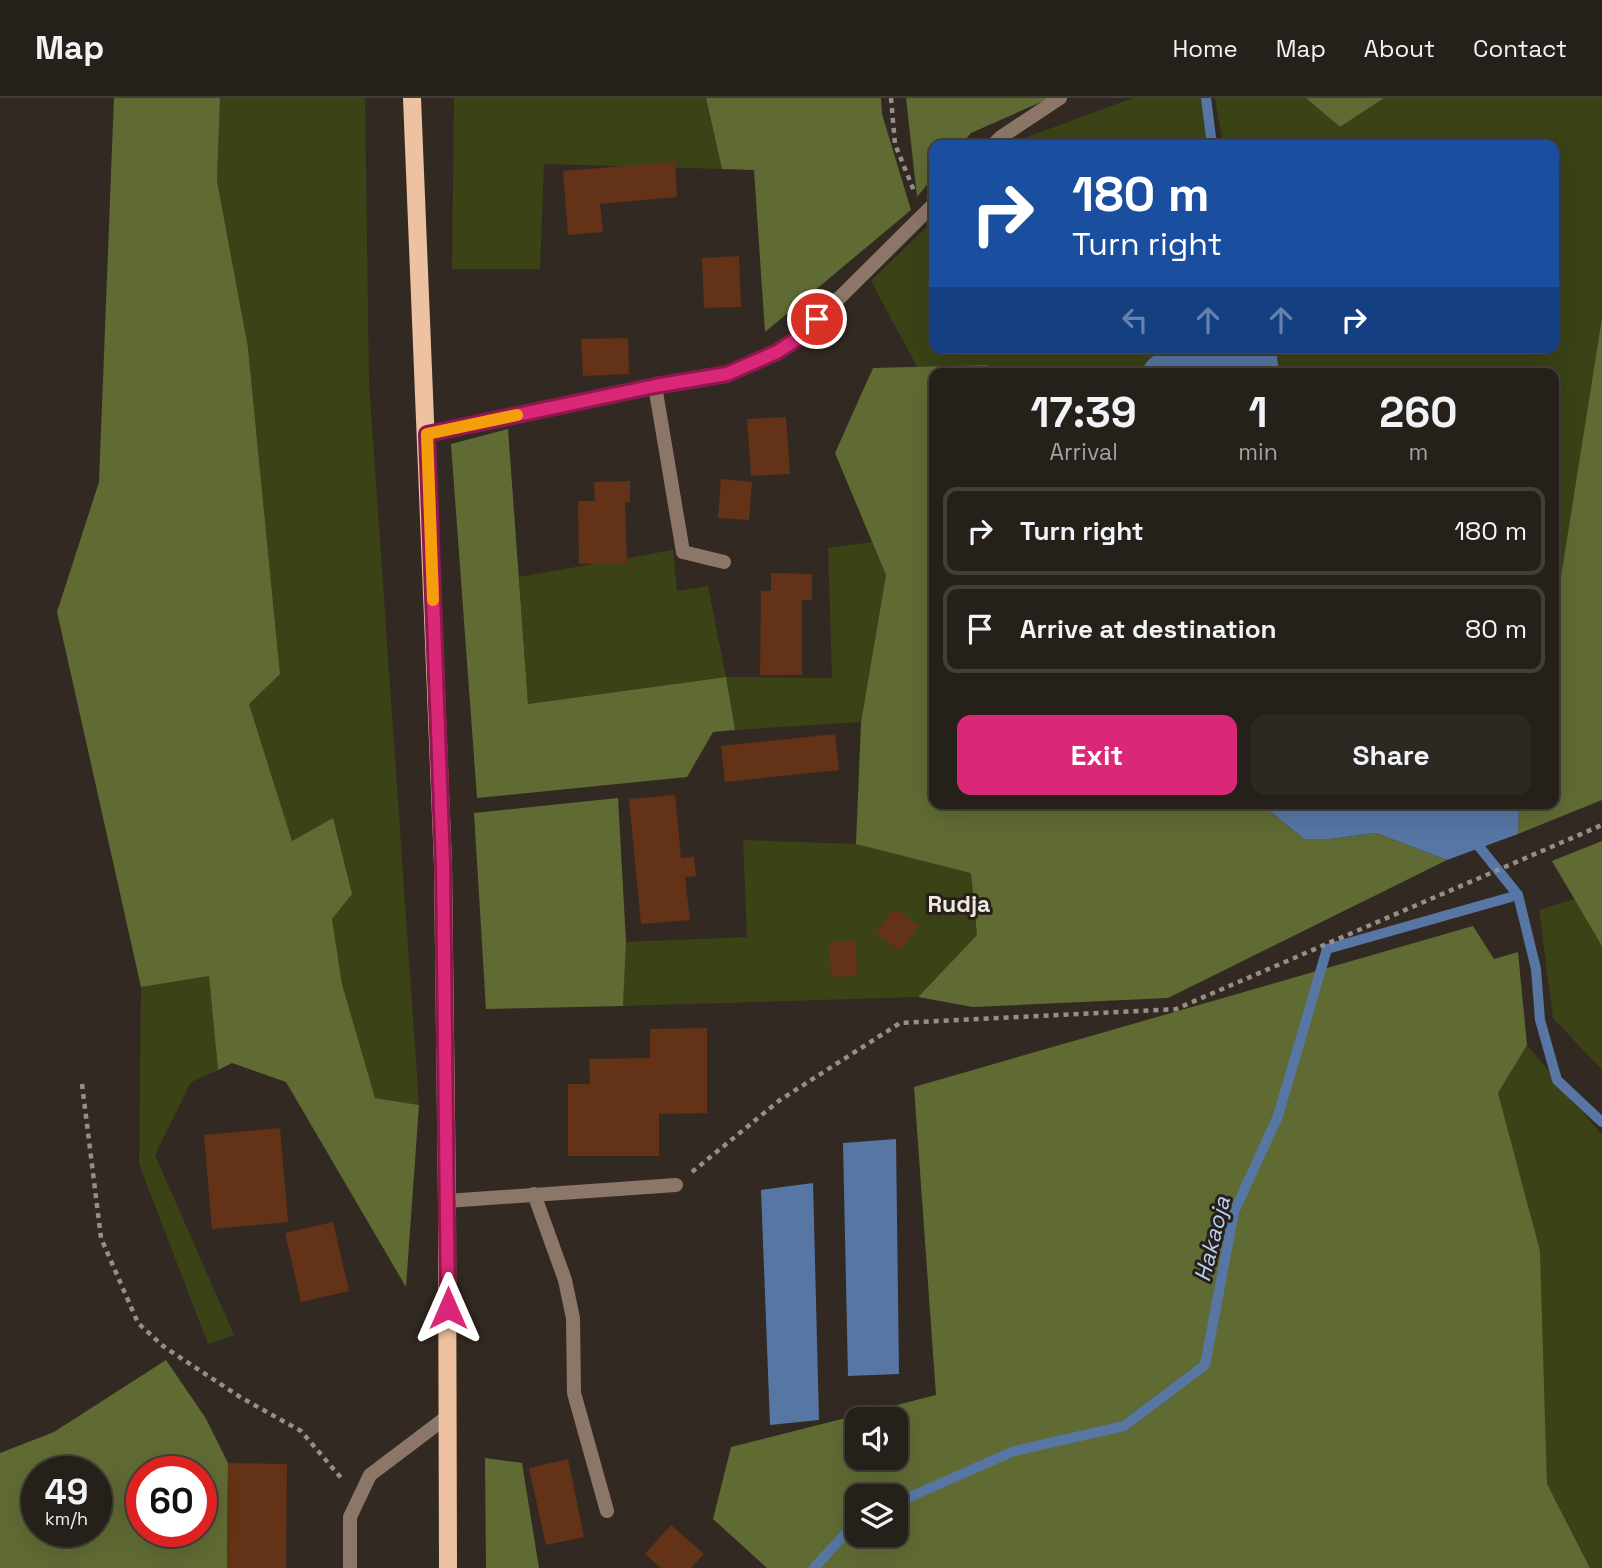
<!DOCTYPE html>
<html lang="en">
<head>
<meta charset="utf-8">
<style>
	body { margin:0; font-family:"Space Grotesk",sans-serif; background:#2e2823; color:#f1f3f6; height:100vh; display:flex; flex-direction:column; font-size:26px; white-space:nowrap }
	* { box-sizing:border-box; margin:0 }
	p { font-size:23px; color:#a4a3a2 }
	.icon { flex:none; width:38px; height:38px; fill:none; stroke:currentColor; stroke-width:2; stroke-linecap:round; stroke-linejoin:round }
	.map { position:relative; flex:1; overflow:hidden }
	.drawer { position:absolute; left:929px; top:270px; width:630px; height:441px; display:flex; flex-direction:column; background:#26201a; border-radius:14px; box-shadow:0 7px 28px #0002,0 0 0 2px #423e39 }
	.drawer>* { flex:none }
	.top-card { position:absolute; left:929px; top:42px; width:630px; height:214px; border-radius:14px; box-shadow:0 7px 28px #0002,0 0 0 2px #423e39; background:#1a4fa0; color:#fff; overflow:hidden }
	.buttons { position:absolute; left:845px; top:1309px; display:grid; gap:14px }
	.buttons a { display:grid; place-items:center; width:63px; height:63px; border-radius:14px; background:#26201a; box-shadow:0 7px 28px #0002,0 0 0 2px #423e39; font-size:35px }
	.speed { position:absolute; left:21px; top:1358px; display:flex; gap:14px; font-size:35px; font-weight:700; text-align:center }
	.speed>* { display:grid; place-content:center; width:91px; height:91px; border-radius:50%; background:#26201a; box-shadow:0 7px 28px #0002,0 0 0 2px #423e39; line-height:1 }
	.speed small { font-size:18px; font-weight:400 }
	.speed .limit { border:10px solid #d22; background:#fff; color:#111 }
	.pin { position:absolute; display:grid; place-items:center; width:60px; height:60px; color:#fff; margin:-30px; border:4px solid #fff; border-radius:50%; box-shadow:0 2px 7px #0007 }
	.me { position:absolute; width:77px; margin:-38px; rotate:0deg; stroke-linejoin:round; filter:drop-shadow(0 0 5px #0008) }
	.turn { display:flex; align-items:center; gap:24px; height:147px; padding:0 28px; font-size:32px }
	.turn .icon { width:91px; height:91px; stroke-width:2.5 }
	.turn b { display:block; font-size:49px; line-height:60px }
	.lanes { display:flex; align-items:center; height:66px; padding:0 28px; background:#0003; justify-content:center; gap:35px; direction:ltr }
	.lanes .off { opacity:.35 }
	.eta { display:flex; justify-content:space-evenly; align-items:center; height:119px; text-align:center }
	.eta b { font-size:42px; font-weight:800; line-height:49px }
	.primary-button { display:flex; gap:14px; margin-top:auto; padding:14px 28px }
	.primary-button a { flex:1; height:80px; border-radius:14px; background:#db2777; color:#fff; font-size:28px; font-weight:800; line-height:80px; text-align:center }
	.primary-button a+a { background:#2e2823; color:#f1f3f6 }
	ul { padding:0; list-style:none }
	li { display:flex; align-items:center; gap:21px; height:88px; margin:0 14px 10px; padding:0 14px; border:4px solid #423e39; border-radius:14px }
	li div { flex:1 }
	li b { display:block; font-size:26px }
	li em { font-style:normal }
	header { display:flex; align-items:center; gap:42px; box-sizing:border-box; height:98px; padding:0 35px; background:#26201a; border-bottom:2px solid #423e39 }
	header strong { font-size:33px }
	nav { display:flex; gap:38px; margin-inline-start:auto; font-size:24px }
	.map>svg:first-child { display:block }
	.green { fill:#3a4216 }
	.forest { fill:#606b34; fill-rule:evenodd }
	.water { fill:#5776a4 }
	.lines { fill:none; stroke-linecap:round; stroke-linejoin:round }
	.stream { stroke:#5776a4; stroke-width:10 }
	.building { fill:#633217 }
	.path { stroke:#968f88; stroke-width:4.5; stroke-dasharray:5 5; stroke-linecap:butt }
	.service { stroke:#8c7667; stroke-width:14 }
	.minor { stroke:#8c7667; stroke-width:14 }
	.primary { stroke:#eec1a0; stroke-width:18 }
	.route-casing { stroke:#8e194d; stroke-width:18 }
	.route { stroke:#db2777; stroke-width:12 }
	.slow { stroke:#f59e0b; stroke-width:12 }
	.labels { text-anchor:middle; stroke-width:6; stroke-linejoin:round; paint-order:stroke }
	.neighbourhood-label { font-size:23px; font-weight:bold; fill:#ede8e2; stroke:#282018 }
	.water-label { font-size:23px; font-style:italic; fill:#b3d0f9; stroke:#282018 }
</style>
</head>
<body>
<header>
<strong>Map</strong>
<nav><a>Home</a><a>Map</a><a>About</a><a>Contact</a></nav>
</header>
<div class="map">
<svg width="1602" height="1470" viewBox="0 0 1602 1470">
	<rect width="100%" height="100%" fill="#322a22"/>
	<g class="green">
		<path d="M220,0H365L369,284L419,1007L375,1000L342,886L332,821L333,720L292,743L249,606L280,575L249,260L217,83Z"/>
		<path d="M454,0H706L722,71L544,66L540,171H452Z"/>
		<path d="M1133,0H1206L1212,47H1013L1019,42Z"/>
		<path d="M1215,0H1306L1340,29L1384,0H1602V220L1555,516L1554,636V275H1279L1276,250H1554V47H1223Z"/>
		<path d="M934,122V250H1169C1157,255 1145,261 1142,275H992L986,267L917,269L871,183Z"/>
		<path d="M872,444L886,477L861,624L735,632L725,579L528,606L519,479L673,452L677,493L708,488L726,579L832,580L828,450Z"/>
		<path d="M743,742L856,746L971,774L977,837L918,899L623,908L626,844L747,839Z"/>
		<path d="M1574,801L1602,844V972L1553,920L1539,812Z"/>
		<path d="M209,878L218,972L191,984L155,1057L234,1237L208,1246L139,1066L141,889Z"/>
		<path d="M1527,947L1602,1037V1470H1590L1547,1386L1540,1153L1498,995Z"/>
	</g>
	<g class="forest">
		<path d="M114,0H220L217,83L248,250L280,576L249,606L292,743L333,720L352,796L332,821L342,886L375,1000L419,1007L406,1189L286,984L232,965L218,972L209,878L141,889L57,514L99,384Z"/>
		<path d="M706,0H881L882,16L911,112L765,234L754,72L722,71Z"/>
		<path d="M906,0H1050L971,35L961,47H934V78L917,99Z"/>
		<path d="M1306,0H1384L1340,29Z"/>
		<path d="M1602,220V702L1518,736L1519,705H1554L1555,516Z"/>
		<path d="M987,267L992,275H934V705H1263L1266,710L1304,741H1329L1376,735L1447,762L1168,900L973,909L918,899L977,837L971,775L856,746L861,624L886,477L835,355L873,270Z"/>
		<path d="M508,331L528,606L726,579L735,632L713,634L687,679L477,700L451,346Z"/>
		<path d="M618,700L626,844L623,908L486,911L474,715Z"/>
		<path d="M1602,743V848L1552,763Z"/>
		<path d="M1473,828L1494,861L1518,854L1527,947L1498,995L1540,1153L1547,1386L1590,1470H767L713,1421L731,1349L936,1297L914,989ZM858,1321H896V1360H858ZM858,1398H896V1437H858Z"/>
		<path d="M166,1262L205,1319L228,1365L227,1470H0V1355L54,1334ZM37,1374H96V1433H37ZM142,1374H201V1433H142Z"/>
		<path d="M485,1360L522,1365L539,1470H486Z"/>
	</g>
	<g class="water">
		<path d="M1169,250H1276L1279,275H1142C1144,261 1157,255 1169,250Z"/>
		<path d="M1263,705H1519L1518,736L1447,762L1376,735L1329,741H1304L1266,710Z"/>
		<path d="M896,1041L899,1276L848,1278L843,1045Z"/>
		<path d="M813,1085L819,1322L770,1327L761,1092Z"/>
	</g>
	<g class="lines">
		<g class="stream">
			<path d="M1206,0L1212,47"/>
			<path d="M1473,741L1518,797L1536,871L1540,922L1557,982L1602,1024"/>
			<path d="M896,1405L1014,1353L1124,1328L1205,1267L1234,1114L1278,1018L1327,851L1518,797"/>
			<path d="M814,1470L858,1422"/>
		</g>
	</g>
	<g class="building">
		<path d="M675,64L677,99L600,106L603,134L568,137L563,73Z"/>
		<path d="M739,158L741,209L704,210L702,160Z"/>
		<path d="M628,240L629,276L583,278L581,241Z"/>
		<path d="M786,319L790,376L751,378L747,321Z"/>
		<path d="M721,381L752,384L749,422L718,420Z"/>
		<path d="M630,383V404H625L627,465L579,466L578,403H595L594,384Z"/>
		<path d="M771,475L812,476V502H802V577H760L761,493H771Z"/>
		<path d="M835,636L839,672L725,684L721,648Z"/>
		<path d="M675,697L681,760L694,759L696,778L685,779L690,822L641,826L629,701Z"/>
		<path d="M895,810L919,828L900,853L876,835Z"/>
		<path d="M856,843L857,878L831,879L829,844Z"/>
		<path d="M707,930V1015L659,1016V1058H568V986H590L589,961L650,960V931Z"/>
		<path d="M280,1030L288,1124L212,1131L204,1037Z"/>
		<path d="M333,1124L349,1193L301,1204L285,1135Z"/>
		<path d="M568,1361L584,1439L546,1447L529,1370Z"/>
		<path d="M228,1365L287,1366L286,1470H227Z"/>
		<path d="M671,1427L704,1456L691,1470H661L645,1456Z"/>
	</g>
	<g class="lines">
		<g class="path">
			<path d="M891,0L895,46L914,93"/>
			<path d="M82,986L101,1140L138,1225L163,1248L240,1299L301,1333L342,1381"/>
			<path d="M692,1074L780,1002L900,925L1176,911L1602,727"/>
		</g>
		<g class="service">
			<path d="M655,288L683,454L724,464"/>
			<path d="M534,1096L565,1182L573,1220L574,1295L607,1413"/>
			<path d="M447,1103L676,1087"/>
			<path d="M350,1470V1419L370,1377L448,1318"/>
		</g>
		<g class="minor">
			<path d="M993,47L1001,39L1060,0"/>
			<path d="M427,336L655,288L727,276L777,254L800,239L934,106"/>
		</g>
		<path class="primary" d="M412,0L443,767L447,1103L448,1470"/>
	</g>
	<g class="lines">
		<g class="route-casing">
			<path id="route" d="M448,1210L443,766L427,336L655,288L727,276L777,254L800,239L817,221"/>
		</g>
		<use href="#route" class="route"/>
		<path class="slow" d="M433,502L427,336L517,317"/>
	</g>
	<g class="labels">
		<g class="neighbourhood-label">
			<text x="959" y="814">Rudja</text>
		</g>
		<g class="water-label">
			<text transform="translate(1212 1141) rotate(-76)" y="8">Hakaoja</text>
		</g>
	</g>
</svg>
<div class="buttons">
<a><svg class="icon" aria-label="sound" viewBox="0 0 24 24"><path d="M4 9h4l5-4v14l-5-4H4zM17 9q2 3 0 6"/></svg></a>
<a><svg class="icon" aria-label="layers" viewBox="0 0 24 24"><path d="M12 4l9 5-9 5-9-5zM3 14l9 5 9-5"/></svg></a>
</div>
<div class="speed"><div>49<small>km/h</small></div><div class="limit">60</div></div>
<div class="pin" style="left:817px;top:221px;background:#d93025"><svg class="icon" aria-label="arrive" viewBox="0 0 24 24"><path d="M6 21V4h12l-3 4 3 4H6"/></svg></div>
<svg class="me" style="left:448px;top:1210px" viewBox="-20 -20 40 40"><path d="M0-17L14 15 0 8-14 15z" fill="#db2777" stroke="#fff" stroke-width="4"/></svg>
<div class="top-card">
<div class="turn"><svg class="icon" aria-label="right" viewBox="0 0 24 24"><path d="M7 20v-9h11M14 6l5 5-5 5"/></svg><div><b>180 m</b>Turn right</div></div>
<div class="lanes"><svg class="icon off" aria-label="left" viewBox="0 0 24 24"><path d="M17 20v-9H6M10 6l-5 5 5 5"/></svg><svg class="icon off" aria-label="ahead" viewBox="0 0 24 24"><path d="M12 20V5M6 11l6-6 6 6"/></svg><svg class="icon off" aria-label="ahead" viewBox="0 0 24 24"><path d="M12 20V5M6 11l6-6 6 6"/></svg><svg class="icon" aria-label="right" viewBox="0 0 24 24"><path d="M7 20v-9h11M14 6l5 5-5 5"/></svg></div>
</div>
<section class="drawer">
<div class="eta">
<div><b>17:39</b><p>Arrival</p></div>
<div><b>1</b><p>min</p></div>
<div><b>260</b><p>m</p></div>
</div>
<ul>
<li><svg class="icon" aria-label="right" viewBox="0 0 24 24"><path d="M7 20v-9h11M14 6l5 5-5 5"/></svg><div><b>Turn right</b></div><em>180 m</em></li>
<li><svg class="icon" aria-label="arrive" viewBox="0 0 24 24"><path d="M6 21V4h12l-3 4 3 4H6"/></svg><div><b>Arrive at destination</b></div><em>80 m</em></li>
</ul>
<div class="primary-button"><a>Exit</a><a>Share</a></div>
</section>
</div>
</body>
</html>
